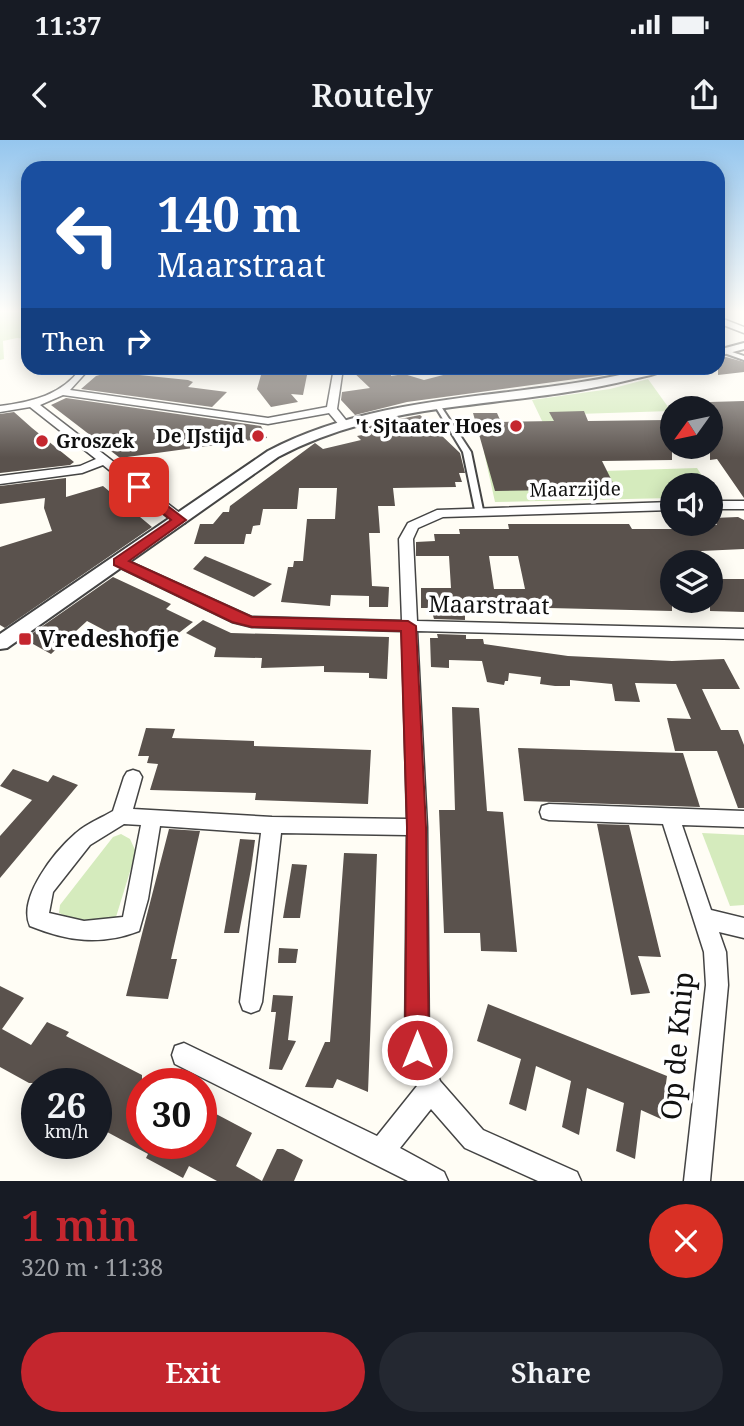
<!DOCTYPE html>
<html lang="en">
<head>
<meta charset="utf-8">
<style>
	body { margin:0; font-family:"Noto Serif",serif; background:#242831; color:#f1f3f6; height:100vh; display:flex; flex-direction:column; font-size:26px; white-space:nowrap }
	* { box-sizing:border-box; margin:0 }
	p { font-size:23px; color:#9ea1a6 }
	.icon { flex:none; width:38px; height:38px; fill:none; stroke:currentColor; stroke-width:2; stroke-linecap:round; stroke-linejoin:round }
	.map { position:relative; height:1041px; overflow:hidden }
	.side { display:flex; flex-direction:column; background:#171b24; flex:1 }
	.side>* { flex:none }
	.top-card { position:absolute; left:21px; top:21px; width:704px; height:214px; border-radius:21px; box-shadow:0 4px 18px #0003; background:#1a4fa0; color:#fff; overflow:hidden }
	.needle { width:46px; rotate:237deg }
	.tools { position:absolute; left:660px; top:256px; display:grid; gap:14px }
	.tools a { display:grid; place-items:center; width:63px; height:63px; border-radius:50%; background:#171b24; box-shadow:0 4px 18px #0003; font-size:35px }
	.speed { position:absolute; left:21px; top:928px; display:flex; gap:14px; font-size:35px; font-weight:700; text-align:center }
	.speed>* { display:grid; place-content:center; width:91px; height:91px; border-radius:50%; background:#171b24; box-shadow:0 4px 18px #0003; line-height:1 }
	.speed small { font-size:18px; font-weight:400 }
	.speed .limit { border:10px solid #d22; background:#fff; color:#111 }
	.pin { position:absolute; display:grid; place-items:center; width:60px; height:60px; color:#fff; margin:-30px; border-radius:14px; box-shadow:0 4px 10px #0006 }
	.me { position:absolute; width:77px; margin:-38px; rotate:0deg; stroke-linejoin:round; filter:drop-shadow(0 0 5px #0008) }
	.turn { display:flex; align-items:center; gap:24px; height:147px; padding:0 21px; font-size:32px }
	.turn .icon { width:91px; height:91px; stroke-width:2.5 }
	.turn b { display:block; font-size:49px; line-height:60px }
	.then { display:flex; align-items:center; height:66px; padding:0 21px; background:#0003; gap:14px; font-size:26px }
	.round { display:grid; place-items:center; flex:none; width:74px; height:74px; border-radius:37px; background:#242831 }
	.summary { display:flex; align-items:center; justify-content:space-between; height:119px; padding:0 21px }
	h1 { font-size:42px; font-weight:600; line-height:52px; color:#c4262e }
	.button { display:flex; gap:14px; margin-top:auto; padding:14px 21px }
	.button a { flex:1; height:80px; border-radius:42px; background:#c4262e; color:#fff; font-size:28px; font-weight:600; line-height:80px; text-align:center }
	.button a+a { background:#242831; color:#f1f3f6 }
	.status { display:flex; justify-content:space-between; align-items:center; height:49px; padding:0 35px; background:#171b24; direction:ltr }
	.status svg { height:19px; fill:currentColor }
	header { display:flex; justify-content:space-between; align-items:center; height:91px; padding:0 21px; background:#171b24; font-size:32px; font-weight:600 }
	.map>svg:first-child { display:block }
	.green { fill:#d5ebbd }
	.building { fill:#5a524d; fill-rule:evenodd }
	.lines { fill:none; stroke-linecap:round; stroke-linejoin:round }
	.pedestrian-casing { stroke:#444; stroke-width:4 }
	.minor-casing { stroke:#444; stroke-width:3 }
	.tertiary-casing { stroke:#444; stroke-width:4 }
	.pedestrian { fill:#fff; fill-rule:evenodd }
	.minor { fill:#fff; fill-rule:evenodd }
	.tertiary { fill:#fff; fill-rule:evenodd }
	.route { fill:#c4262e; stroke:#7f191e; stroke-width:2 }
	.poi-dot { fill:#c4262e; stroke:#fff; stroke-width:2.5 }
	.labels { text-anchor:middle; stroke-width:7; stroke-linejoin:round; paint-order:stroke }
	.far-poi-label { font-size:19px; font-weight:bold; fill:#111; stroke:#fff; text-anchor:end }
	.far-street-label { font-size:19px; fill:#111; stroke:#fff }
	.street-label { font-size:23px; fill:#111; stroke:#fff }
	.poi-label { font-size:23px; font-weight:bold; fill:#111; stroke:#fff; text-anchor:start }
	.near-street-label { font-size:28px; fill:#111; stroke:#fff }
</style>
</head>
<body>
<div class="status"><b>11:37</b><svg viewBox="0 0 49 12"><path d="M0 12V9h3v3zM5 12V6h3v6zM10 12V3h3v9zM15 12V0h3v12zM26 1h20v11H26zM47 4h2v5h-2z"/></svg></div>
<header><svg class="icon" aria-label="back" viewBox="0 0 24 24"><path d="M15 5l-7 7 7 7"/></svg>Routely<svg class="icon" aria-label="share" viewBox="0 0 24 24"><path d="M12 15V3M7 8l5-5 5 5M5 13v7h14v-7"/></svg></header>
<div class="map">
<svg width="744" height="1041" viewBox="0 0 744 1041">
	<rect width="100%" height="100%" fill="#fffdf5"/>
	<g class="green">
		<path d="M0,172H28V199L17,198L3,201L4,219L0,220Z"/>
		<path d="M648,239L671,271L577,274L604,331L697,328L708,345H672V358L495,362L484,312L556,310L532,260L610,249Z"/>
		<path d="M702,693L744,695V765L730,766Z"/>
		<path d="M121,694L130,699L136,712L116,777C99,791 78,781 59,773L60,765L113,697Z"/>
	</g>
	<g class="building">
		<path d="M726,217L744,222V232L718,235V218Z"/>
		<path d="M470,228H607L612,234L407,262L355,275L341,260L342,252L370,248L350,229L391,230V236L404,234L424,240Z"/>
		<path d="M268,229L308,230L303,255L291,254L298,262L271,267L257,249L261,235L266,234Z"/>
		<path d="M110,232L188,240L193,242L188,247L227,252L212,267L81,249L96,236Z"/>
		<path d="M66,258L261,286L267,298L120,318L51,265Z"/>
		<path d="M744,261V358L717,319L710,320V262Z"/>
		<path d="M584,271L588,281L667,280L672,287V320L602,321L616,349L495,351L473,273H497L501,282L554,281L549,272Z"/>
		<path d="M14,272L32,288L74,322L70,325L0,333V274Z"/>
		<path d="M420,275L460,313L465,333H459L462,342H455L456,347L393,348L395,366H378L380,393H369L372,446L389,447L388,467H369V456L331,455L330,466L281,462L288,427H293L294,421H303L307,379H335L337,348H299L297,369H263L260,385L253,386L251,394H246L244,404H194L200,384H213L223,372H229L230,366L315,303L323,309L361,300L357,296L372,293L365,286Z"/>
		<path d="M66,338V357L103,346L152,387L5,488L0,485V407L52,391L44,368L45,358L0,364V346Z"/>
		<path d="M738,377L744,380V409L701,411L708,422H668L672,431V471L469,466V469H465V480L434,479L431,468H421V448H451L449,416H416V402L435,401L434,394H460L459,389H509L508,384H629L632,389H681L679,385H717L713,378ZM489,416H518L525,449H494Z"/>
		<path d="M205,416L272,444L254,457L193,429Z"/>
		<path d="M113,437L171,464L166,469L193,482L171,499L157,492L136,507L87,481L51,514L24,499Z"/>
		<path d="M710,439H744V472L710,471Z"/>
		<path d="M203,480L231,493L389,497L387,539L369,538V533L324,532V526L261,528L262,518L214,517L216,508L186,493Z"/>
		<path d="M437,494L466,495V499H483L484,504L568,516L672,521L724,519L740,549H702L721,590H738L744,605V668H738L717,611H675L667,578L691,579L676,544L635,543L640,562L615,561L612,544L570,540V546H555L540,544L541,537L509,533L508,541H505L504,545L487,542L482,521L449,520V528L431,527L430,498H438Z"/>
		<path d="M452,567L479,568L487,671L503,672L517,812L481,811L480,793H444L439,670H455Z"/>
		<path d="M146,588L175,589L172,598L254,601V606L371,610L368,664L255,660L256,653L150,650L158,624L147,623L149,616H138Z"/>
		<path d="M518,608L683,613L700,667L524,661Z"/>
		<path d="M13,629L48,642L53,635L78,645L0,738V696L32,660L0,646Z"/>
		<path d="M597,684L629,685L661,817L638,816L650,853L631,855Z"/>
		<path d="M169,689L200,691L171,819H177L168,859L126,856Z"/>
		<path d="M240,699L255,700L251,729L239,793H224Z"/>
		<path d="M344,713L377,714L368,952L337,939L333,948L305,947L325,902H330Z"/>
		<path d="M292,724L307,725L300,778H283Z"/>
		<path d="M279,808L298,809L296,823H278Z"/>
		<path d="M0,846L24,858L2,889L31,905L47,882L69,892L66,896L142,935V1003H201V966L252,993L236,1026L262,1041L277,1009H283L303,1020L294,1041H217L189,1026L183,1038L146,1018L148,1014L96,986V943H29L0,927Z"/>
		<path d="M273,855L293,856L288,900L296,901L282,930L269,929L276,872H271Z"/>
		<path d="M488,864L667,936L661,979L641,970L635,1019L616,1011L624,963L587,948L579,995L562,987L571,941L536,926L526,971L509,964L521,919L477,901Z"/>
	</g>
	<g class="lines">
		<g class="pedestrian-casing">
			<g id="pedestrian">
				<path d="M729,211L744,216V220L727,214L726,213Z"/>
				<path d="M436,265H440L471,312L483,370L482,372H476L475,370L463,312L435,266Z"/>
			</g>
		</g>
		<g class="minor-casing">
			<g id="minor">
				<path d="M718,177L744,187V193L718,183Z"/>
				<path d="M81,228H90L70,250L268,278L327,267L334,228H343L337,269L349,284L340,286L329,273L268,284L63,255L40,265L185,377V383H175L103,325L82,333L0,344V336L80,326L96,319L30,267L0,272V266C32,262 62,255 81,228Z"/>
				<path d="M609,228H620L634,236L626,238Z"/>
				<rect x="710" y="361" width="34" height="8"/>
				<path d="M672,362V370L443,377L418,388L413,399L417,481L744,489V499L417,491L427,687L429,910L440,941L483,990L577,1032L581,1041H538L465,1008L431,969L400,1008L444,1032L448,1041H408L175,924L172,915L175,906L184,903L377,996L417,946L405,910L407,695L281,693L262,862L259,870L251,873L243,870L240,862L261,693L160,686L148,759L139,791C100,806 67,801 30,786C17,758 55,711 76,693C86,684 101,678 113,671L124,637L127,632L133,630L139,632L142,637L133,669L272,677L407,679L402,491L252,487L232,482L114,425L112,422L114,419H124L252,477L402,481L399,399L408,383L437,370ZM124,684L141,685L123,777L84,781L49,773L53,752L90,705Z"/>
				<path d="M549,664L744,671V687L682,685L711,770L744,778V798L719,792L726,812L728,845L710,1041H684L706,845L704,812L663,684L549,680L542,678L540,672L542,666Z"/>
			</g>
		</g>
		<g class="tertiary-casing">
			<g id="tertiary">
				<path d="M744,203V209L718,216V210Z"/>
				<path d="M650,228H668C659,235 644,236 633,239C573,254 513,259 452,267C391,275 333,288 278,317L7,508L0,509V494L268,311C386,249 524,261 650,228Z"/>
			</g>
		</g>
		<use href="#pedestrian" class="pedestrian"/>
		<use href="#minor" class="minor"/>
		<use href="#tertiary" class="tertiary"/>
	</g>
	<linearGradient id="sky" x2="0" y2="1"><stop stop-color="#95c6ee"/><stop offset="0.54" stop-color="#fffefa"/><stop offset="1" stop-color="#fffefa" stop-opacity="0"/></linearGradient>
	<rect width="744" height="318" fill="url(#sky)"/>
	<path class="route" d="M139,344L186,380L129,421L252,477L408,481L416,486L426,687L429,910L426,919L417,922L409,919L405,910L407,687L401,491L252,487L232,482L114,425V419L171,380L135,350V345Z"/>
	<g class="poi-dot">
		<circle cx="516" cy="286" r="7"/>
		<circle cx="258" cy="296" r="7"/>
		<circle cx="42" cy="301" r="7"/>
		<rect x="18" y="492" width="14" height="14" rx="3.5"/>
	</g>
	<g class="labels">
		<g class="far-poi-label">
			<text x="502" y="293">'t Sjtaater Hoes</text>
			<text x="244" y="303">De IJstijd</text>
			<text x="56" y="308" text-anchor="start">Groszek</text>
		</g>
		<g class="far-street-label">
			<text transform="translate(575 349) rotate(-1)" y="7">Maarzijde</text>
		</g>
		<g class="street-label">
			<text transform="translate(489 465) rotate(1)" y="8">Maarstraat</text>
		</g>
		<g class="poi-label">
			<text x="39" y="507">Vredeshofje</text>
		</g>
		<g class="near-street-label">
			<text transform="translate(677 906) rotate(-85)" y="10">Op de Knip</text>
		</g>
	</g>
</svg>
<div class="tools">
<a><svg class="needle" viewBox="-14 -14 28 28"><path d="M0-13l5 13h-10z" fill="#e53935"/><path d="M0 13l5-13h-10z" fill="#9ea1a6"/></svg></a>
<a><svg class="icon" aria-label="sound" viewBox="0 0 24 24"><path d="M4 9h4l5-4v14l-5-4H4zM17 9q2 3 0 6"/></svg></a>
<a><svg class="icon" aria-label="layers" viewBox="0 0 24 24"><path d="M12 4l9 5-9 5-9-5zM3 14l9 5 9-5"/></svg></a>
</div>
<div class="speed"><div>26<small>km/h</small></div><div class="limit">30</div></div>
<div class="pin" style="left:139px;top:347px;background:#d93025"><svg class="icon" aria-label="arrive" viewBox="0 0 24 24"><path d="M6 21V4h12l-3 4 3 4H6"/></svg></div>
<svg class="me" style="left:417px;top:910px" viewBox="-20 -20 40 40"><circle r="17" fill="#c4262e" stroke="#fff" stroke-width="3"/><path d="M0-11L8 9 0 5-8 9z" fill="#fff"/></svg>
<div class="top-card">
<div class="turn"><svg class="icon" aria-label="left" viewBox="0 0 24 24"><path d="M17 20v-9H6M10 6l-5 5 5 5"/></svg><div><b>140 m</b>Maarstraat</div></div>
<div class="then">Then<svg class="icon" aria-label="right" viewBox="0 0 24 24"><path d="M7 20v-9h11M14 6l5 5-5 5"/></svg></div>
</div>
</div>
<section class="side">
<div class="summary"><div><h1>1 min</h1><p>320 m · 11:38</p></div><a class="round" style="background:#d93025;color:#fff"><svg class="icon" aria-label="close" viewBox="0 0 24 24"><path d="M6 6l12 12M18 6L6 18"/></svg></a></div>
<div class="button"><a>Exit</a><a>Share</a></div>
</section>
</body>
</html>
